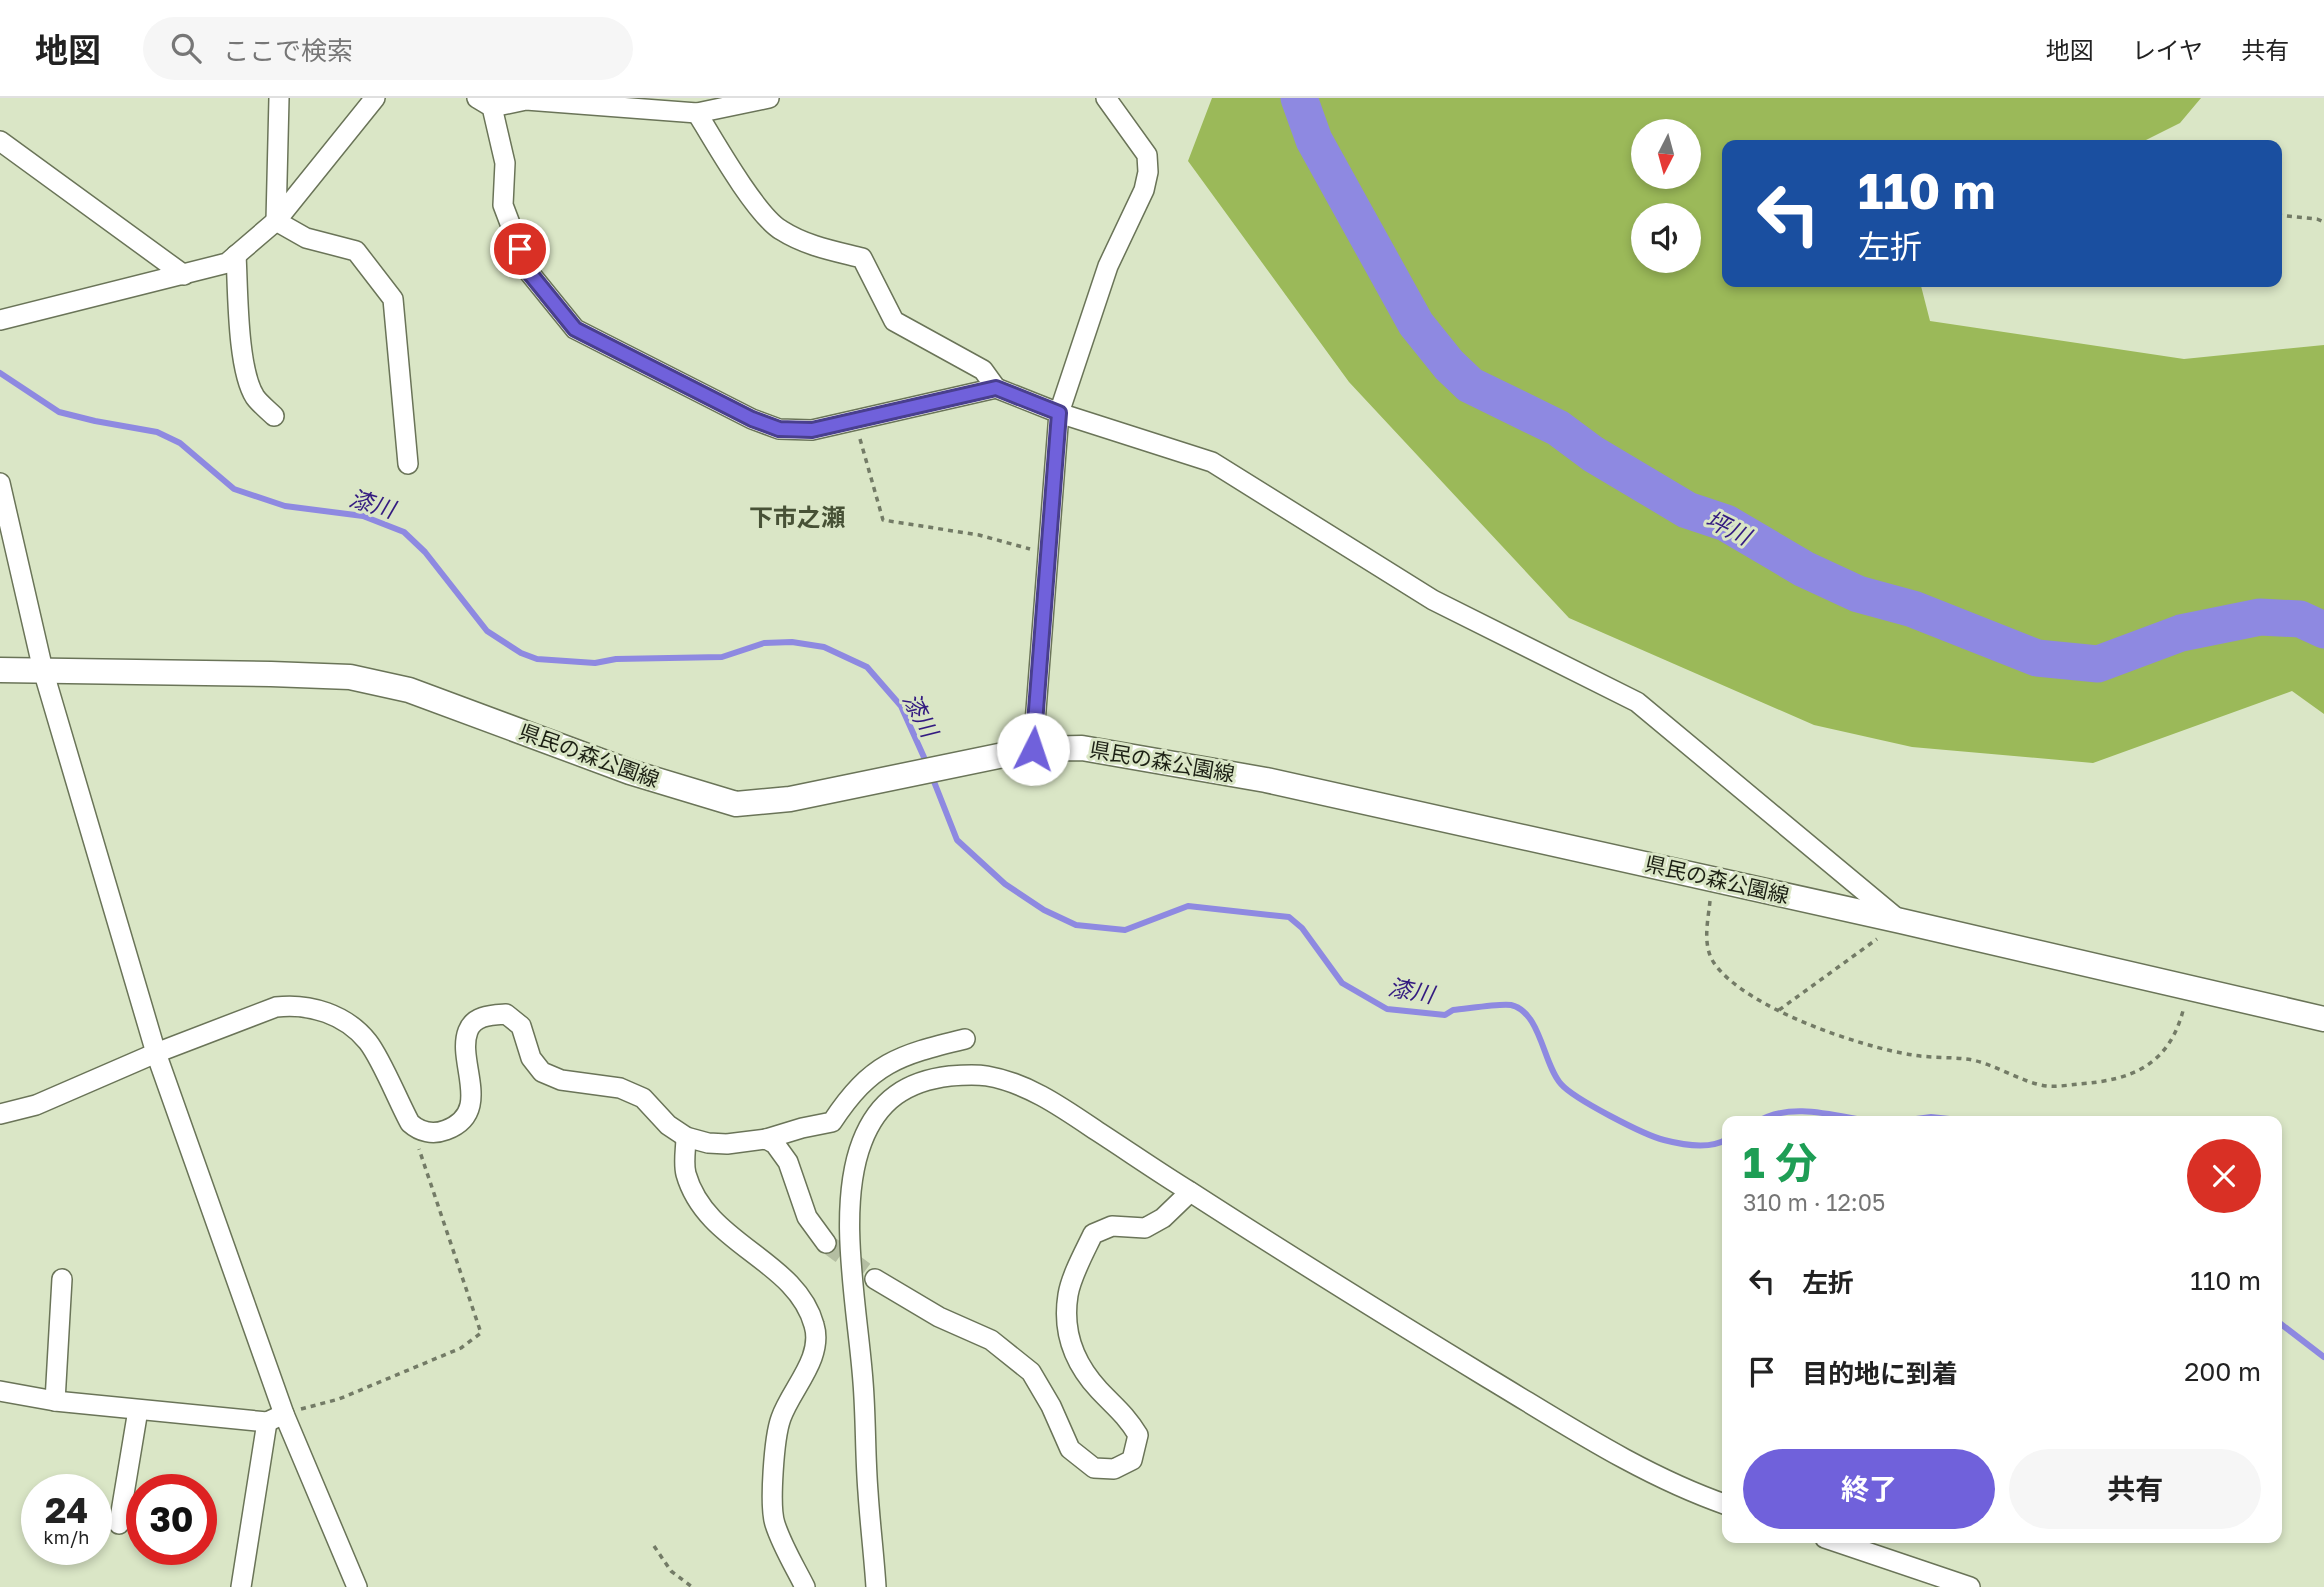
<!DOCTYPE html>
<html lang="ja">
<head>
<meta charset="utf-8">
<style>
	body { margin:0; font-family:"Golos Text","Noto Sans JP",sans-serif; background:#f6f6f6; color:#222; height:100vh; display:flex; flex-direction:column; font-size:26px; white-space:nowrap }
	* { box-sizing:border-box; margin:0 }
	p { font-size:23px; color:#767676 }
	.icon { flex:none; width:38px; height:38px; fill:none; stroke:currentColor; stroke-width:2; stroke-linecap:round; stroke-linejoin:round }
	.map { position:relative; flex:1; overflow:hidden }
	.sheet { position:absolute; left:1722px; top:1018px; width:560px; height:427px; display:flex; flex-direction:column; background:#fff; border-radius:14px; box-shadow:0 4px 10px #0003 }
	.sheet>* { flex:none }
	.banner { position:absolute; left:1722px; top:42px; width:560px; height:147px; border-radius:14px; box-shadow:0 4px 10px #0003; background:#1a4fa0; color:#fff; overflow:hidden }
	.needle { width:46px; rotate:186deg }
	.controls { position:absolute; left:1631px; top:21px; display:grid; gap:14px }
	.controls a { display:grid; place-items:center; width:70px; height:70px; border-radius:50%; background:#fff; box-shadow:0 4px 10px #0003; font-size:35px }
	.speed { position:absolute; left:21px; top:1376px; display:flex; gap:14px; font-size:35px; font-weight:700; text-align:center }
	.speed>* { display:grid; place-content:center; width:91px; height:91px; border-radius:50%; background:#fff; box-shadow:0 4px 10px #0003; line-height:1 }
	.speed small { font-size:18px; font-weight:400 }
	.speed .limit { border:10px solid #d22; background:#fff; color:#111 }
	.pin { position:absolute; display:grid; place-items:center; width:60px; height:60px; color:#fff; margin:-30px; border:4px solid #fff; border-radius:50%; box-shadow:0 2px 7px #0007 }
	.me { position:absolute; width:77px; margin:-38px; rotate:4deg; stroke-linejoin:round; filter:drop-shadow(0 0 5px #0008) }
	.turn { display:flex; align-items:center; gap:24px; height:147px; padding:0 21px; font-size:32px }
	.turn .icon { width:91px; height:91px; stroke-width:2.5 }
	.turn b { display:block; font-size:49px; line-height:60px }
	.round { display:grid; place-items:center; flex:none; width:74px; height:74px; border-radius:37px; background:#f6f6f6 }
	.overview { display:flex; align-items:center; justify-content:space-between; height:119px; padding:0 21px }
	h1 { font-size:42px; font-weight:700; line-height:52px; color:#1e9e55 }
	.cta { display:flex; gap:14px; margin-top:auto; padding:14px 21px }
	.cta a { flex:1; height:80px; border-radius:42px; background:#7061db; color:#fff; font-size:28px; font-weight:700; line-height:80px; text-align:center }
	.cta a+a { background:#f6f6f6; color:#222 }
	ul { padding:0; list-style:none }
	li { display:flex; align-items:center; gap:21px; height:91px; padding:0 21px }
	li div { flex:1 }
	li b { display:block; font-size:26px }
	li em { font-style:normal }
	header { display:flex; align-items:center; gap:42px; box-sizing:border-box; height:98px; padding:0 35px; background:#fff; border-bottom:2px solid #e0e0e0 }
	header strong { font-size:33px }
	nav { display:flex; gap:38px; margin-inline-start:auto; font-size:24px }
	.search { width:490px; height:63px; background:#f6f6f6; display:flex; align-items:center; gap:18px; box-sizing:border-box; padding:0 24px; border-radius:38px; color:#767676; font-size:26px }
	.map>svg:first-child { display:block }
	.forest { fill:#9bb959; fill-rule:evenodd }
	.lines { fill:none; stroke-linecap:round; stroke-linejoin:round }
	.stream { stroke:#8e89e1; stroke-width:6 }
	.river { stroke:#8e89e1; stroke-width:37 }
	.minor-tunnel { stroke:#b4bea2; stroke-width:19; stroke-dasharray:19 10; stroke-linecap:butt }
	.minor-casing { stroke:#6a7458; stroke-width:22 }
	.major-casing { stroke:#6a7458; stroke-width:27 }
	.path { stroke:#737b66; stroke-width:3.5; stroke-dasharray:5 5; stroke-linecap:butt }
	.minor { stroke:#fff; stroke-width:19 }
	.major { stroke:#fff; stroke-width:24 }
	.route-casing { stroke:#493f8e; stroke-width:18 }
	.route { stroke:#7061db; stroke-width:12 }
	.labels { text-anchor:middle; stroke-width:6; stroke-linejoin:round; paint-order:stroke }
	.street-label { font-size:21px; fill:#1c2014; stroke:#dae6c6 }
	.water-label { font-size:23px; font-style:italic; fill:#331a80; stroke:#dae6c6 }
	.quarter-label { font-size:24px; font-weight:bold; fill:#475136; stroke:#dae6c6 }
</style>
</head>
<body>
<header>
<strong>地図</strong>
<div class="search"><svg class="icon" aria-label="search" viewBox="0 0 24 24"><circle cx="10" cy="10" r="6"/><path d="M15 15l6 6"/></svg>ここで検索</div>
<nav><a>地図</a><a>レイヤ</a><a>共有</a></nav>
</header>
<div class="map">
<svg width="2324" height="1489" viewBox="0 0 2324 1489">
	<rect width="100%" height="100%" fill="#dae6c6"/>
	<path class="forest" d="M1212,0H2201L2180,25L2136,47H1727V184H1920L1930,223L2184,261L2324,247V616L2292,593L2093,665L1912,649L1814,627L1569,520L1349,284L1188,63ZM1643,33H1689V79H1643ZM1643,117H1689V163H1643Z"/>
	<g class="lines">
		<g class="stream">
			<path d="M0,275L59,314L95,323L157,334L180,345L234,391L285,408L363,418L404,434L425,454L487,533L521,555L537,561L595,565L616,561L722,559L764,545L792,544L824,549L867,569L901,608L927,666"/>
			<path d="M931,676L957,742L1005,786L1044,812L1076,827L1125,832L1188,808L1289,819L1302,830L1342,885L1387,911L1445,917L1453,912C1466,911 1500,905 1511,907C1541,914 1543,966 1561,986C1574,1001 1644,1037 1664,1042C1683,1047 1710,1052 1727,1041"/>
			<path d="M1757,1024C1791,1003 1835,1018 1873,1024"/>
			<path d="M1894,1024L1931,1019L1977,1024"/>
			<path d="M2277,1223L2324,1259"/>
		</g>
		<path class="river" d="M1299,0L1314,42L1416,226L1449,267L1470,287L1558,330L1593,356L1687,412L1726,425L1804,471L1858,496L1913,511L2037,560L2098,566L2181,535L2260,519L2300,521L2324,532"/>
		<path class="minor-tunnel" d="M826,1145L875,1181"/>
		<g class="minor-casing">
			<g id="minor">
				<path d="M279,0L276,123L306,140L356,153L393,201L408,366"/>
				<path d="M477,0L492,9L505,65L503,107L528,173L575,231L752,321L779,331L812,332L996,290L1059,315L1212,364L1433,502L1637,604L1899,822"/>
				<path d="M495,0L492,9L526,2L697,15L769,0"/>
				<path d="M697,15C714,43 756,117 781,132C806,148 834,153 862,160L894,223L983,272L996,290"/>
				<path d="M0,43L184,177"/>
				<path d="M236,157C238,191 237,271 255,299C260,306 268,312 274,318"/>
				<path d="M0,222L227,165L276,123L375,0"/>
				<path d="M0,385L43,572L156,955L284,1316L357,1489"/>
				<path d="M1033,651L1059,315L1108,168L1144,92L1148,74L1147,57L1106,0"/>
				<path d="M0,1016L36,1007L156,955L276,909C309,905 346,916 368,944C382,962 398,1003 410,1025C420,1034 433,1037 446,1032C494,1014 456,964 468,933C474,917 492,917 506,916L521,928L531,960L542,974L561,982L620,990L643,1000L668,1027L686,1039L708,1045L727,1046L766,1041L775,1046L788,1064L807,1119L826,1145"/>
				<path d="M686,1039C686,1050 683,1065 686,1076C706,1147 796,1161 814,1227C824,1260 791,1291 781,1320C774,1339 769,1408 775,1426C782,1448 795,1469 805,1489"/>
				<path d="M766,1041L802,1030L832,1024C871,965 898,957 965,941"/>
				<path d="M875,1181L939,1219L991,1242L1031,1274L1051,1308L1070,1351L1094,1370L1114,1371L1132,1362L1138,1337C1125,1316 1115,1309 1099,1292C1074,1265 1062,1234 1068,1197C1071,1178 1085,1153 1093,1136L1112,1128L1145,1130L1163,1120L1190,1094"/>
				<path d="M0,1293L55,1303L267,1324L284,1316"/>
				<path d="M55,1303L62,1181"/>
				<path d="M119,1426L138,1312"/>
				<path d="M1825,1440L1970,1489"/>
				<path d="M241,1489L267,1324"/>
				<path d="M876,1489C874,1457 870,1426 868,1394C865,1357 866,1321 863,1284C858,1213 836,1111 862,1044C878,1002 907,983 950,978C962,977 975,976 987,978C1028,985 1063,1010 1097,1033C1128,1053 1158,1074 1189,1093C1288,1157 1388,1219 1488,1280C1565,1326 1641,1377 1727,1407"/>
			</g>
		</g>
		<g class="major-casing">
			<path id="major" d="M0,572L271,576L350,579L409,592L630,674L736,706L790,701L1033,651L1082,650L1266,682L1901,823L2324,921"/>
		</g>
		<g class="path">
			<path d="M2277,117L2317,121L2324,124"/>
			<path d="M860,341L883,422L979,437L1030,451"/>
			<path d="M1710,803C1708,823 1702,847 1714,865C1745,910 1860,949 1913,957C1931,960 1949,959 1966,961C1993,964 2021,985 2047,988C2057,989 2069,987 2079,986C2134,982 2170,966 2184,909"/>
			<path d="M1779,912L1877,841"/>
			<path d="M301,1311L339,1301L461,1250L481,1235L419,1051"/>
			<path d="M654,1448L671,1473L692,1489"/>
		</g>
		<use href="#minor" class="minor"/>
		<use href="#major" class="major"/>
	</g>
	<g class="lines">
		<g class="route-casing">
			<path id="route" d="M520,151L528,173L575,231L752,321L779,331L812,332L996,290L1059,315L1033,651"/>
		</g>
		<use href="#route" class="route"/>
	</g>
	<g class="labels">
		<g class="street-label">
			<text transform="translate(589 658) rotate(20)" y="7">県民の森公園線</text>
			<text transform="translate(1162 664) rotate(10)" y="7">県民の森公園線</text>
			<text transform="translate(1717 782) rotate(13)" y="7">県民の森公園線</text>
		</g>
		<g class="water-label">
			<text transform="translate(372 406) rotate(16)" y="8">漆川</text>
			<text transform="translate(1728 430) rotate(26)" y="8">坪川</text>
			<text transform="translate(920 617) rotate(62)" y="8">漆川</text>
			<text transform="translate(1411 893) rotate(11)" y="8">漆川</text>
		</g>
		<g class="quarter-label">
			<text x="797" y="428">下市之瀬</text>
		</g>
	</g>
</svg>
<div class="controls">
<a><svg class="needle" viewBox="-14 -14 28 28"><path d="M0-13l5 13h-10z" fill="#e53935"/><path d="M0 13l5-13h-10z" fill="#767676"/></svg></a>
<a><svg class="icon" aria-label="sound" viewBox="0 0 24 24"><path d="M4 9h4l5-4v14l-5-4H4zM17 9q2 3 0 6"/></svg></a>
</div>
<div class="speed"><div>24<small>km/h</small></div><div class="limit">30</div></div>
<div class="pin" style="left:520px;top:151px;background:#d93025"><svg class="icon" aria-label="arrive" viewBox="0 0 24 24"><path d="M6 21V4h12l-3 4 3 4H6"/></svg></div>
<svg class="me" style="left:1033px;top:651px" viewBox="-20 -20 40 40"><circle r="19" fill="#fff"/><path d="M0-13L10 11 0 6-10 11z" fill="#7061db"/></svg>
<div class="banner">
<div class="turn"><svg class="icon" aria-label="left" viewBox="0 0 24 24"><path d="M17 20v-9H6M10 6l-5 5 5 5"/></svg><div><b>110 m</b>左折</div></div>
</div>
<section class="sheet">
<div class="overview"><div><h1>1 分</h1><p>310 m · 12:05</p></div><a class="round" style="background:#d93025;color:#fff"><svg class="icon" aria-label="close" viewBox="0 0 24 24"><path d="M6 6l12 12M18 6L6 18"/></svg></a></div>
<ul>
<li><svg class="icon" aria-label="left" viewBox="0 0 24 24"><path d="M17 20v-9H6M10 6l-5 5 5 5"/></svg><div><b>左折</b></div><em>110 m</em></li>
<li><svg class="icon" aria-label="arrive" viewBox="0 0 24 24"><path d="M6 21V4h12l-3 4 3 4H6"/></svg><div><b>目的地に到着</b></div><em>200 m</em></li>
</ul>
<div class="cta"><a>終了</a><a>共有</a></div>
</section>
</div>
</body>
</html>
